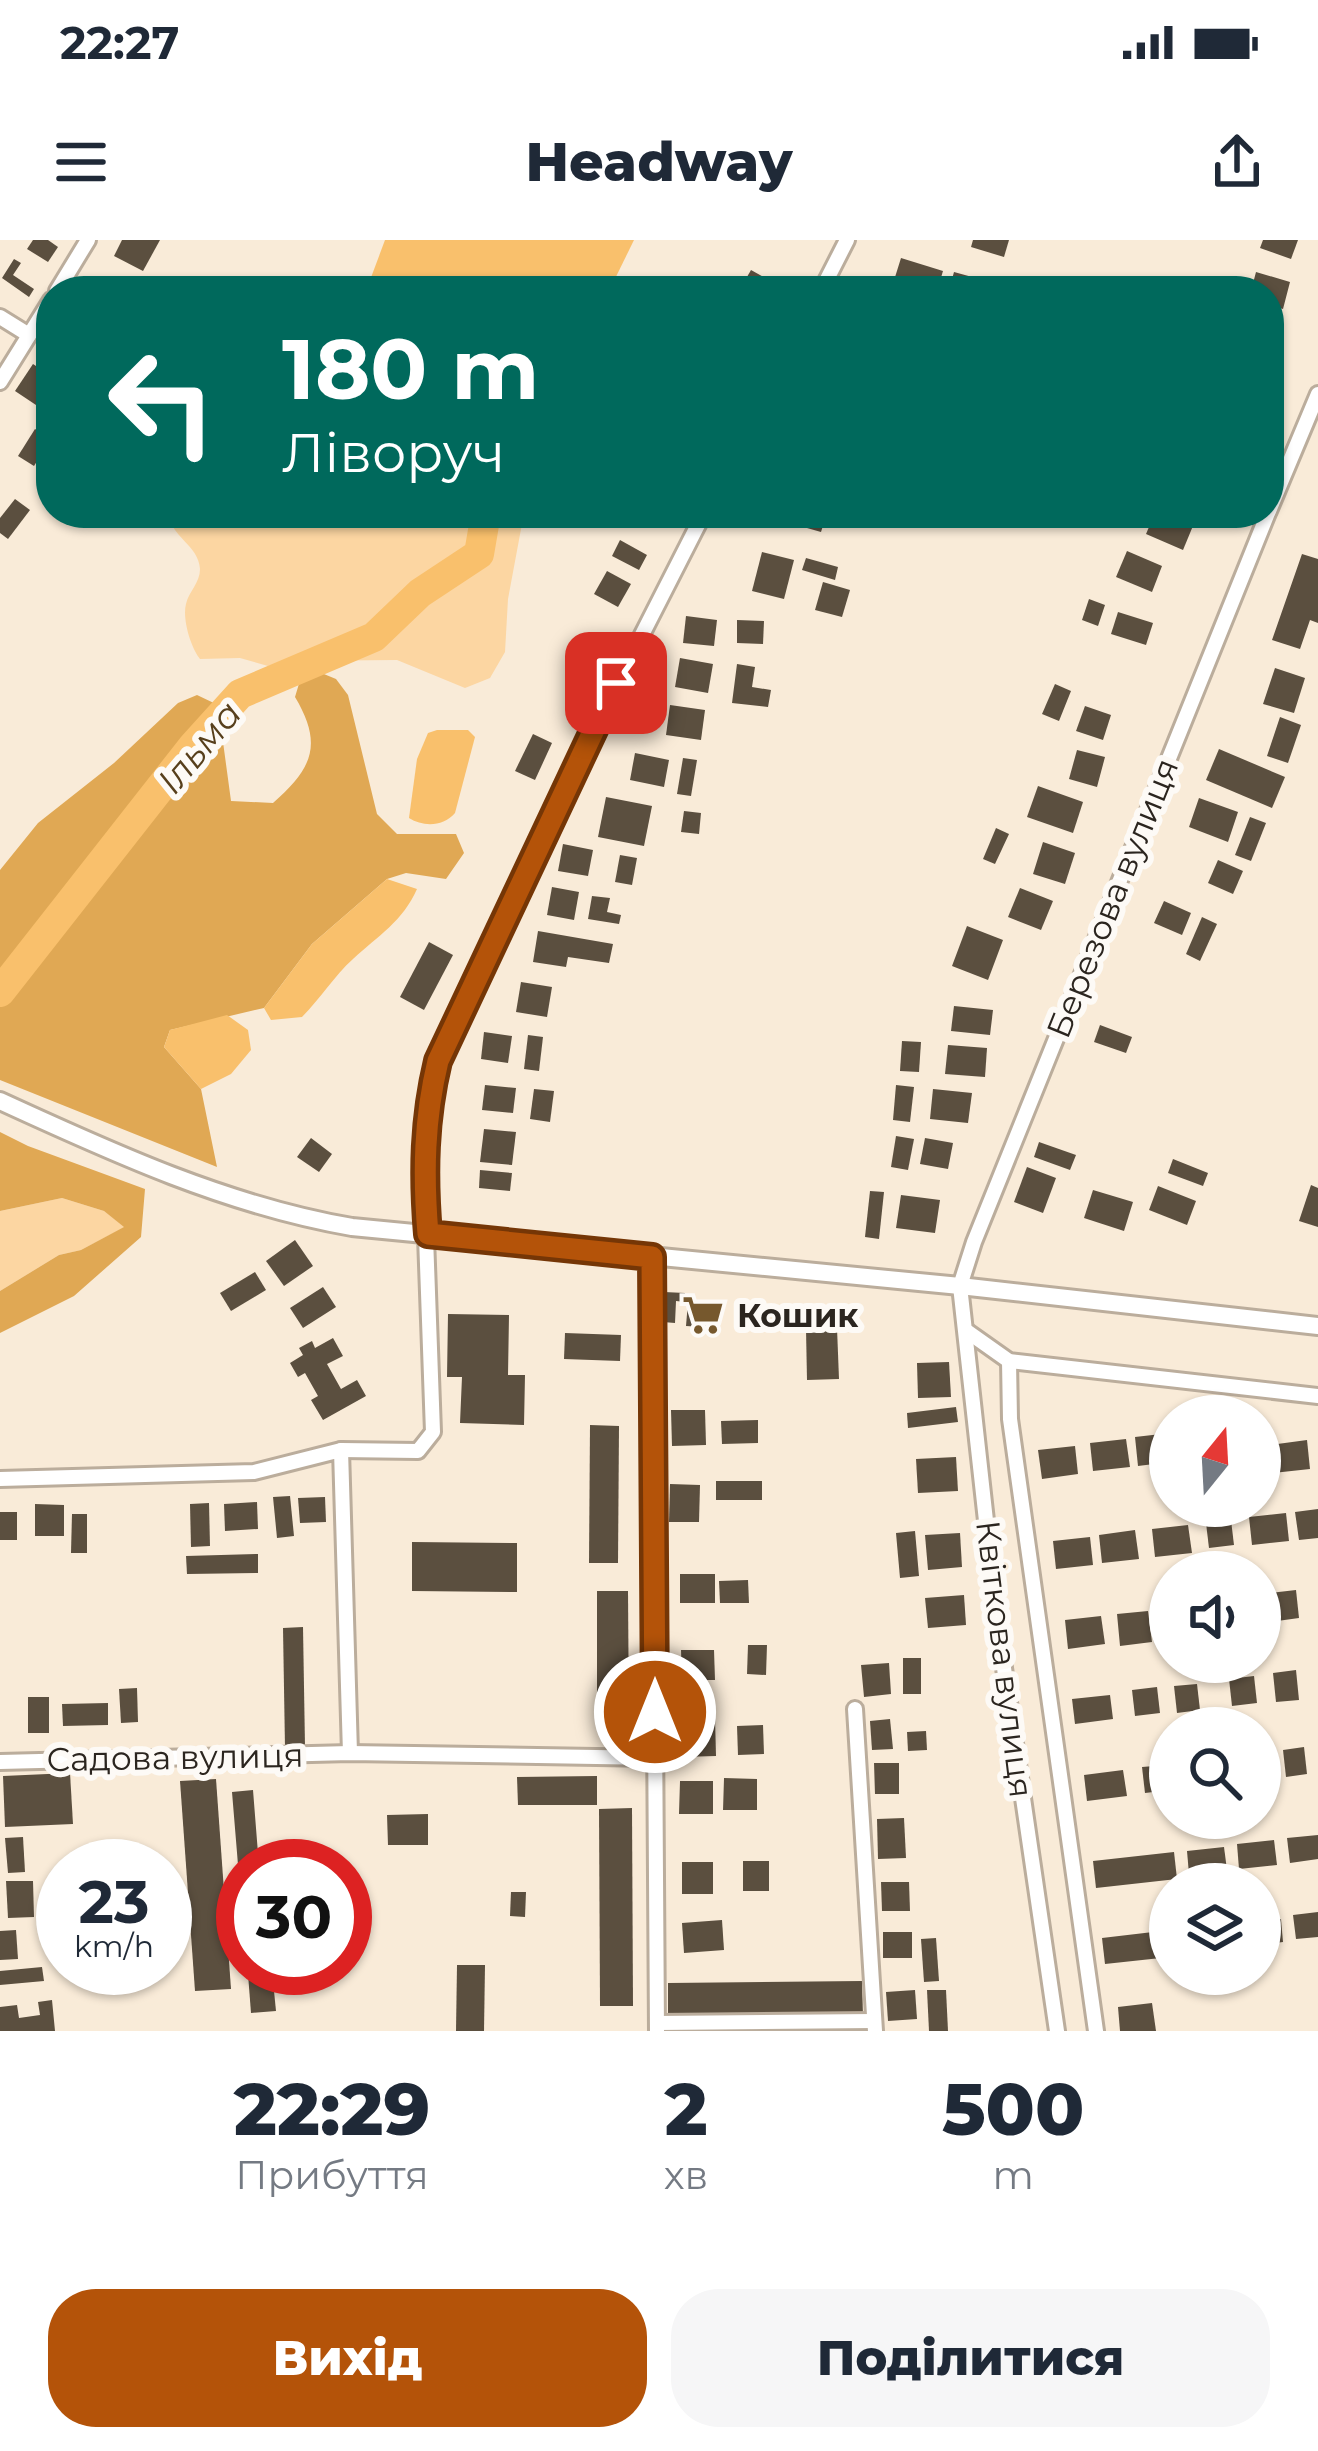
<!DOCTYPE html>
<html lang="uk">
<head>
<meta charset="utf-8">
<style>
	body { margin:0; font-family:Montserrat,sans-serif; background:#f6f6f7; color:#1f2937; height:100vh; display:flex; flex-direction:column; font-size:45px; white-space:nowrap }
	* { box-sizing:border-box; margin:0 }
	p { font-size:39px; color:#747a83 }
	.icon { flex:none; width:66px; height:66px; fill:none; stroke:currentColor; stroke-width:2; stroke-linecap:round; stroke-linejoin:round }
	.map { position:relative; height:1791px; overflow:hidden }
	.sheet { display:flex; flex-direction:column; background:#fff; flex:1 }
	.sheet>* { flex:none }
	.banner { position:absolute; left:36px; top:36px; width:1248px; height:252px; border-radius:48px; box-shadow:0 3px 9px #0004; background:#00695c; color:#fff; overflow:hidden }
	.needle { width:78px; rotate:18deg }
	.tools { position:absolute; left:1149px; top:1155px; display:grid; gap:24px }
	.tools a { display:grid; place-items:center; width:132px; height:132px; border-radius:50%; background:#fff; box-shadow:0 3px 9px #0004; font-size:60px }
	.speed { position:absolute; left:36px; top:1599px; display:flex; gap:24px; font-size:60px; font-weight:700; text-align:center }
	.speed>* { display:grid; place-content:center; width:156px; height:156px; border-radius:50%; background:#fff; box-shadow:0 3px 9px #0004; line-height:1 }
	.speed small { font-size:30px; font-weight:400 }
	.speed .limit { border:18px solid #d22; background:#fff; color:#111 }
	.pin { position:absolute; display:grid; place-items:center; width:102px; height:102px; color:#fff; margin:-51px; border-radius:24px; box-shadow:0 6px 18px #0006 }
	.me { position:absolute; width:132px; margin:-66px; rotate:0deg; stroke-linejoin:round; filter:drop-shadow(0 0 9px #0008) }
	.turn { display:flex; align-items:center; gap:42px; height:252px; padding:0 48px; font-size:54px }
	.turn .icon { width:156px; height:156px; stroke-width:2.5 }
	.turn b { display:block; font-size:84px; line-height:102px }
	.eta { display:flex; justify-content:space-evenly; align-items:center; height:204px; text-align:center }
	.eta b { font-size:72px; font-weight:800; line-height:84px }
	.button { display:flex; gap:24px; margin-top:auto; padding:24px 48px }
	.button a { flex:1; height:138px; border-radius:48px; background:#b45309; color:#fff; font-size:48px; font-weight:800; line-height:138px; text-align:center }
	.button a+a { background:#f6f6f7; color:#1f2937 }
	.status { display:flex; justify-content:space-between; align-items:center; height:84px; padding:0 60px; background:#fff; direction:ltr }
	.status svg { height:33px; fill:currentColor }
	header { display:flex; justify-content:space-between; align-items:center; height:156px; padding:0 48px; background:#fff; font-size:54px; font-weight:800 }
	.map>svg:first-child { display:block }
	.green { fill:#fcd6a2 }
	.forest { fill:#e0a854 }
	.water { fill:#f9c06c }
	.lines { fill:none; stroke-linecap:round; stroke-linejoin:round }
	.river { stroke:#f9c06c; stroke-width:30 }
	.building { fill:#5b4f3f }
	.minor-casing { stroke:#bbad9c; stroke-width:20 }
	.tertiary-casing { stroke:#bbad9c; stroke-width:22 }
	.minor { stroke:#fff; stroke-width:14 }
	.tertiary { stroke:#fff; stroke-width:16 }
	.route-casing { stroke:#753606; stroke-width:30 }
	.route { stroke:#b45309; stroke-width:21 }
	.labels { text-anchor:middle; stroke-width:12; stroke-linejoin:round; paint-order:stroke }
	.street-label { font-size:33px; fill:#2b251f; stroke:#fdfaf6 }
	.poi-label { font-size:33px; font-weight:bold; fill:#2b251f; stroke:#fdfaf6; text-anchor:start }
	.water-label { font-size:36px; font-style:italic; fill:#573f1c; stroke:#fdfaf6 }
</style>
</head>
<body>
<div class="status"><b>22:27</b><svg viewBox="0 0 49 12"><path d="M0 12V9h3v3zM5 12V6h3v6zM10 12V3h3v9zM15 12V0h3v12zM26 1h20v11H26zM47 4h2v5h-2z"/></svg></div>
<header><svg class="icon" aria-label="menu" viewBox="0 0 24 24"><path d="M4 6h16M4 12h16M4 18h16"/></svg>Headway<svg class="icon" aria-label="share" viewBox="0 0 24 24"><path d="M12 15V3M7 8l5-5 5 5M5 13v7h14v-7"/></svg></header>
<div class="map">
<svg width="1318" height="1791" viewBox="0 0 1318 1791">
	<rect width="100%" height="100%" fill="#f9ebd8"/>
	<g class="green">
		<path d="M169,273H524L508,359L505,412L490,438L465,448L397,420L288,421L268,426L240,418L200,419C191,408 182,379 186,364C189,351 200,343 200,329C199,305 169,296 169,273Z"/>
		<path d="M62,958L104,971L125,987L81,1010L59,1015L0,1051V971Z"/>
	</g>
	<g class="forest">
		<path d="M319,432L336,439L348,455L377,574L397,594H456L464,613L446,639L406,633L387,639L312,704L264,768L170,790L164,807L201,849L217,927L0,840V630L38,583L114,523L178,463L197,455L218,465L231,561L273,563C313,528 323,504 295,457L301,437Z"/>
		<path d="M0,892L28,906L145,949L141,997L74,1056L0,1093V1051L59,1015L81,1010L124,987L104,971L62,958L0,971Z"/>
	</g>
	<g class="water">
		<path d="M385,0H634L609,51H366Z"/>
		<path d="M437,490H468L475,497L455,573C443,587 423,587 409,578L417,519L428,493Z"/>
		<path d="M387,639L417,649C403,681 378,696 353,719C335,735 320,759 302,777L271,780L264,768L312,704Z"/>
		<path d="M227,775L248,790L251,810L231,834L201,849L164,807L170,790Z"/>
	</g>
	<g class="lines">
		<path class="river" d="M0,752L193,506L240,454L374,397L420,353L479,314L486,273"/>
	</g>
	<g class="building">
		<path d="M33,0H48L58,7L48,22L27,9Z"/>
		<path d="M122,0H160L143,31L114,16Z"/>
		<path d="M973,0H1009L1004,17L971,7Z"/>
		<path d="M1263,0H1298L1291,19L1260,8Z"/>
		<path d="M901,18L943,31L937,51L891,50Z"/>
		<path d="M14,19L21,23L13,35L34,49L29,57L2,38Z"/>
		<path d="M751,30L774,43L769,51H739Z"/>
		<path d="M954,32L983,40L980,51H964L965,48L951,43Z"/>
		<path d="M1256,32L1290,42L1283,69L1269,65V51H1251Z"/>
		<path d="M33,124L51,136V149L39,167L15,151Z"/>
		<path d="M35,189L51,199L34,226L18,216Z"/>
		<path d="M15,259L30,270L8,299L0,293V278Z"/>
		<path d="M781,273H827L821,292L779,280Z"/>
		<path d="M1155,273H1175L1195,281L1183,310L1146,294Z"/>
		<path d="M620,300L647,315L639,330L612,316Z"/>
		<path d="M1127,311L1162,326L1152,352L1116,337Z"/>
		<path d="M762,312L794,320L784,359L752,351Z"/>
		<path d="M1302,314L1318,319V383L1310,380L1300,409L1272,400Z"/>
		<path d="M806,318L838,327L835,340L802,330Z"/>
		<path d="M607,331L631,344L618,367L594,354Z"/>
		<path d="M823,342L850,350L842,377L815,370Z"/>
		<path d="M1089,359L1105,365L1098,386L1082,380Z"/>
		<path d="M1118,372L1153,383L1146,405L1111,394Z"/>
		<path d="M686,376L717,380L714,406L683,403Z"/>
		<path d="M737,380L764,381L763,404L737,403Z"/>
		<path d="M680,418L713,424L708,453L675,447Z"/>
		<path d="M737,424L755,427L752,447L771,450L768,467L732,463Z"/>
		<path d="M1275,428L1305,438L1294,473L1263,464Z"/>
		<path d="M1055,444L1071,451L1059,481L1042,474Z"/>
		<path d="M670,465L705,470L701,500L666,495Z"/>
		<path d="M1085,466L1111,475L1103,500L1076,491Z"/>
		<path d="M1280,477L1301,485L1288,523L1267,516Z"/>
		<path d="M533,494L552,503L535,540L515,531Z"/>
		<path d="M1219,509L1285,537L1272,568L1206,540Z"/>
		<path d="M1077,510L1105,517L1097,547L1069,539Z"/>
		<path d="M635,513L669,520L664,547L630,540Z"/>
		<path d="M683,518L697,520L691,556L677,554Z"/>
		<path d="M1038,546L1083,562L1073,593L1027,577Z"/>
		<path d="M606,557L652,566L644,606L598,597Z"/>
		<path d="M1199,558L1238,572L1228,602L1189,587Z"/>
		<path d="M684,571L701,573L699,594L681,592Z"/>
		<path d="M1250,577L1266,583L1251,621L1235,615Z"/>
		<path d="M996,588L1009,594L995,624L983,619Z"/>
		<path d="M1043,602L1075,613L1065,644L1033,634Z"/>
		<path d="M563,604L593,610L588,636L558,631Z"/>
		<path d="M620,615L637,618L632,645L615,642Z"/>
		<path d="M1218,620L1243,631L1233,654L1208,643Z"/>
		<path d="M552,647L579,652L574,680L547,675Z"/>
		<path d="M1020,648L1053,661L1041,690L1008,677Z"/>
		<path d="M592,656L610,658L607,672L621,675L619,684L588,679Z"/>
		<path d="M1164,661L1191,673L1182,695L1154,683Z"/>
		<path d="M1202,677L1217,684L1200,721L1186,714Z"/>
		<path d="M967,686L1003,700L988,740L952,726Z"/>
		<path d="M538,691L613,704L609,723L568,717L566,727L533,722Z"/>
		<path d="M429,702L453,715L424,770L400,757Z"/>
		<path d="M521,742L552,747L547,777L516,772Z"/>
		<path d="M954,766L993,770L990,795L951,791Z"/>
		<path d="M1100,785L1132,797L1126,813L1094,802Z"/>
		<path d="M484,792L512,796L508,823L481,819Z"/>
		<path d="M528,795L543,797L539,831L524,829Z"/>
		<path d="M902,801L921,802L919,832L900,831Z"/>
		<path d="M948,805L987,808L985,837L945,834Z"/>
		<path d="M485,845L516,848L513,873L482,870Z"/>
		<path d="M896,845L914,847L910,882L893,880Z"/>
		<path d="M534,849L554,851L550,882L530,879Z"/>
		<path d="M933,849L972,853L968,883L930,879Z"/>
		<path d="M484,889L516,892L512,925L480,922Z"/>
		<path d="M896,896L914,899L908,930L891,927Z"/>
		<path d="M311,898L332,914L319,932L297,917Z"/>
		<path d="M925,898L953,903L948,929L920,924Z"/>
		<path d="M1039,902L1076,915L1070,930L1034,917Z"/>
		<path d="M1173,919L1208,933L1203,946L1168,933Z"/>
		<path d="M1027,927L1056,938L1043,973L1014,962Z"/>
		<path d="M480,930L512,933L510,951L479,948Z"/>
		<path d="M1311,945L1318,948V987L1299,981Z"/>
		<path d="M1158,946L1196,961L1187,985L1149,970Z"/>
		<path d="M1093,950L1133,962L1124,991L1084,978Z"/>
		<path d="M870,951L884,952L879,999L865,997Z"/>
		<path d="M901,955L940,960L935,993L896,988Z"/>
		<path d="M295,1000L313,1026L284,1046L266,1021Z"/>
		<path d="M255,1032L266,1050L231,1071L220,1053Z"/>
		<path d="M323,1047L336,1067L303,1088L290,1068Z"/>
		<path d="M664,1052L685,1053V1062L676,1061L675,1083L663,1082Z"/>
		<path d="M688,1062L720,1064L718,1088L686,1086Z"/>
		<path d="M448,1074L509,1075L508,1135H525L524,1185L460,1183L462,1137H447Z"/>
		<path d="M837,1088L839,1139L807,1140L806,1089Z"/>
		<path d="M565,1093L621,1095L620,1121L564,1119Z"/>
		<path d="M333,1098L343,1116L327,1124L341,1149L357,1140L366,1156L323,1180L311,1160L318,1156L305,1133L298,1137L290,1123L303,1115L299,1108L312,1101L315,1108Z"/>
		<path d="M949,1122L951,1157L918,1158L917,1123Z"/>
		<path d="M956,1167L958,1182L908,1188L907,1173Z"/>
		<path d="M671,1170H705L706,1205L672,1206Z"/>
		<path d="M758,1180V1203L722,1204L721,1181Z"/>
		<path d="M590,1185L619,1186L618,1323H589Z"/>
		<path d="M1170,1193V1222L1138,1226L1135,1197Z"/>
		<path d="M1126,1199L1130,1227L1093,1231L1090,1203Z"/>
		<path d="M1307,1200L1310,1229L1273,1233L1270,1205Z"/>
		<path d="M1075,1206L1078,1234L1042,1239L1038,1210Z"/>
		<path d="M956,1217L958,1251L918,1253L916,1219Z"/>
		<rect x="716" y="1241" width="46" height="19"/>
		<path d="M670,1244L700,1245L699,1282H669Z"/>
		<path d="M290,1256L294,1296L277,1298L273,1257Z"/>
		<path d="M325,1257L326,1282L300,1283L298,1258Z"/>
		<path d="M257,1262L258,1289L225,1291L224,1264Z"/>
		<path d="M209,1263L210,1306L191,1307L190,1264Z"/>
		<path d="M35,1264L64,1265V1296H35Z"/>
		<path d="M1318,1269V1298L1299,1300L1295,1272Z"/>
		<rect x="0" y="1272" width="17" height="28"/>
		<path d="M1286,1273L1289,1301L1252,1305L1249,1277Z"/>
		<path d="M72,1274H87V1313H71Z"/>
		<path d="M1231,1280L1234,1305L1209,1308L1206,1283Z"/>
		<path d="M1188,1285L1192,1313L1155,1317L1152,1289Z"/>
		<path d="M1135,1290L1139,1319L1102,1323L1099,1295Z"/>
		<path d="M915,1291L919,1336L900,1338L896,1293Z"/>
		<path d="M960,1293L962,1327L928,1330L925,1295Z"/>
		<path d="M1090,1297L1093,1325L1056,1329L1053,1301Z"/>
		<path d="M412,1302L517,1303V1352L412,1351Z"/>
		<path d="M258,1314V1333L187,1334L186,1316Z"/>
		<rect x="680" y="1334" width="35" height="29"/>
		<path d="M748,1340L749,1363H720L719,1341Z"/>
		<path d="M1296,1350L1299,1378L1262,1383L1260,1354Z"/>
		<path d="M597,1351H628L629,1489H597Z"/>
		<path d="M964,1355L966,1385L928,1388L925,1358Z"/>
		<path d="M1148,1371L1152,1402L1120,1406L1117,1374Z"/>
		<path d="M1101,1376L1105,1404L1068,1409L1065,1380Z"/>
		<path d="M303,1387L305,1507L285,1508L283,1388Z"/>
		<path d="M748,1405H767L766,1435L747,1434Z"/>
		<path d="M681,1410H714L715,1440H682Z"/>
		<rect x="903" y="1418" width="18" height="36"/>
		<path d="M889,1423L891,1454L864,1457L861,1425Z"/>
		<path d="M1296,1430L1299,1460L1276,1462L1273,1433Z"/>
		<path d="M1254,1436L1257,1463L1232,1466L1229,1439Z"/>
		<path d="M1197,1444L1200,1470L1177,1473L1174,1446Z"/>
		<path d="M1157,1447L1160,1473L1135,1476L1132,1450Z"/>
		<path d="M137,1448L138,1482L121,1483L119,1449Z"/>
		<path d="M1110,1455L1113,1479L1075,1484L1072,1459Z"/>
		<rect x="28" y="1457" width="21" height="36"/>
		<path d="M108,1463V1485L63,1486L62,1464Z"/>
		<path d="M680,1478H715L716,1516L681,1517Z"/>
		<path d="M890,1479L893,1509L872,1510L870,1481Z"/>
		<path d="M763,1485L764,1514L738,1515L737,1486Z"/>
		<path d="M926,1491L927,1510L908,1511L907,1492Z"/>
		<path d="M1304,1507L1307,1534L1286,1537L1283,1510Z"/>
		<path d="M874,1523H899V1554H875Z"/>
		<path d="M1167,1525L1170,1550L1145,1553L1142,1527Z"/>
		<path d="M1123,1530L1127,1556L1087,1561L1084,1535Z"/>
		<path d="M70,1533L73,1584L5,1587L3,1536Z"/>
		<path d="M597,1536V1565H518L517,1537Z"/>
		<path d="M724,1538L757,1539V1570H723Z"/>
		<path d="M216,1539L231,1749L195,1751L180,1541Z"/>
		<path d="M680,1541H713V1574H679Z"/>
		<path d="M253,1550L259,1626H243V1648L240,1649L232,1552Z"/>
		<path d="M632,1568L633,1766H600L599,1569Z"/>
		<path d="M428,1574V1605H388L387,1575Z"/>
		<path d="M904,1578L906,1618L878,1619L877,1579Z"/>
		<path d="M1318,1595V1619L1290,1623L1287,1598Z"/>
		<path d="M23,1597L25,1632L8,1633L5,1598Z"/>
		<path d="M1274,1600L1277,1625L1239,1629L1237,1604Z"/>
		<path d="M1224,1607L1227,1630L1189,1634L1187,1611Z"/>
		<path d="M1174,1612L1177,1639L1096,1648L1093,1621Z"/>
		<rect x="743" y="1621" width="26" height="30"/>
		<rect x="682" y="1622" width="31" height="32"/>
		<path d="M6,1641H33L34,1677L8,1678Z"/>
		<path d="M881,1642H909L910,1671H882Z"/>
		<path d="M511,1652H526L525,1677L510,1676Z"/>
		<path d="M1318,1672V1697L1296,1699L1293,1675Z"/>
		<path d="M1281,1679L1283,1702L1260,1705V1681Z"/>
		<path d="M722,1680L724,1710L684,1713L682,1683Z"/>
		<path d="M16,1690L18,1719L0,1720V1691Z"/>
		<path d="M1170,1690V1717L1105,1724L1102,1698Z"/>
		<rect x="883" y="1692" width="29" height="26"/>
		<path d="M936,1698L939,1741L924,1742L921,1699Z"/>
		<path d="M457,1725H485L484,1791H456Z"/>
		<path d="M42,1727L44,1741L0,1745V1731Z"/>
		<path d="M272,1731L276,1771L251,1773L248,1734Z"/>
		<path d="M862,1741L863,1776L668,1777V1743Z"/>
		<path d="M915,1750L917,1779L888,1781L886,1752Z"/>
		<path d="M927,1750H946L948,1791H929Z"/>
		<path d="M52,1760L55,1791H0V1767L17,1765L19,1778L40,1775L38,1762Z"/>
		<path d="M1152,1763L1156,1791H1120L1118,1767Z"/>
	</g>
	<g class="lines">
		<g class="minor-casing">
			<g id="minor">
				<path d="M57,51L88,0"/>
				<path d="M821,51L847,0"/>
				<path d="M0,77L29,95"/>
				<path d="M0,142L51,60"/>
				<path d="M1269,271L1318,154"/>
				<path d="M652,1017L657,1791"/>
				<path d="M968,1092L1009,1121L1318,1156"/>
				<path d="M1009,1121L1010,1179L1096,1791"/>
				<path d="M341,1210L418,1211L433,1192L424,941L427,867L438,822L596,485L704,273"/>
				<path d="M0,1239L254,1232L341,1210L350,1513"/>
				<path d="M855,1469L875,1791"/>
				<path d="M0,1522L350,1513L655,1518"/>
				<path d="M657,1783L874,1781"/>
				<path d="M1057,1791L997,1380L960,1046L974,1002L1268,273"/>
			</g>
		</g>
		<g class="tertiary-casing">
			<path id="tertiary" d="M0,861C113,913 229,966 352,987L960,1046L1318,1086"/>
		</g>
		<use href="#minor" class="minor"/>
		<use href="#tertiary" class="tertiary"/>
	</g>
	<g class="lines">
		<g class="route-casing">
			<path id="route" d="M616,443L438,821C424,879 423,934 428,994L652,1017L655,1472"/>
		</g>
		<use href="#route" class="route"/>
	</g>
	<defs>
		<g id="supermarket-bare" transform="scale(3.24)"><path d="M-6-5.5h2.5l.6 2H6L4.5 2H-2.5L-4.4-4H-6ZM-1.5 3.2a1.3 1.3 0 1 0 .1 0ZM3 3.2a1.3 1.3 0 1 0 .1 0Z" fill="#76582d" stroke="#fdfaf6" stroke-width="2.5" paint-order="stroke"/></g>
	</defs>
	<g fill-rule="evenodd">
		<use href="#supermarket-bare" x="703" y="1075"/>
	</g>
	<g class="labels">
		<g class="street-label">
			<text transform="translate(1112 658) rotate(-68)" y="12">Березова вулиця</text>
			<text transform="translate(1005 1419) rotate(83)" y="12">Квіткова вулиця</text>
			<text transform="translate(175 1517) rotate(-1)" y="12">Садова вулиця</text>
		</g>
		<g class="poi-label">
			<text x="737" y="1087">Кошик</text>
		</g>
		<g class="water-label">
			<text transform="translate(199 507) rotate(-50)" y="13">Ільма</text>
		</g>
	</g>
</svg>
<div class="tools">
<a><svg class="needle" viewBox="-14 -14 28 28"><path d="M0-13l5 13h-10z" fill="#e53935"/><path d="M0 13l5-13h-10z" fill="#747a83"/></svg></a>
<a><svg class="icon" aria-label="sound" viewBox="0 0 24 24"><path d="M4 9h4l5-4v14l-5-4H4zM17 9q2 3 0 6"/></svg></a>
<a><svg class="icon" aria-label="search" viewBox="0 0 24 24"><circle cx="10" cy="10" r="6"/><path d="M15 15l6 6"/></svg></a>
<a><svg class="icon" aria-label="layers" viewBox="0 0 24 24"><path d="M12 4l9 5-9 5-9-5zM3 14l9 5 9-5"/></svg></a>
</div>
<div class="speed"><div>23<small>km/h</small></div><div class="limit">30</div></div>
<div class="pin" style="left:616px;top:443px;background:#d93025"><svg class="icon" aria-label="arrive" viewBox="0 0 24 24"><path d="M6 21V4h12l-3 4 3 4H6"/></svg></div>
<svg class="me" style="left:655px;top:1472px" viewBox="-20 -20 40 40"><circle r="17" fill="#b45309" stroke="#fff" stroke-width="3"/><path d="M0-11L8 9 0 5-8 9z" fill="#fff"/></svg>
<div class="banner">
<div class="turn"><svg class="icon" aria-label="left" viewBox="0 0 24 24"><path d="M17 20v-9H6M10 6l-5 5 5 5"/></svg><div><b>180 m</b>Ліворуч</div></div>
</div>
</div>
<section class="sheet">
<div class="eta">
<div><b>22:29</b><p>Прибуття</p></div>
<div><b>2</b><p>хв</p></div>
<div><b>500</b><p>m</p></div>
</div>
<div class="button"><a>Вихід</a><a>Поділитися</a></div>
</section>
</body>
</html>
